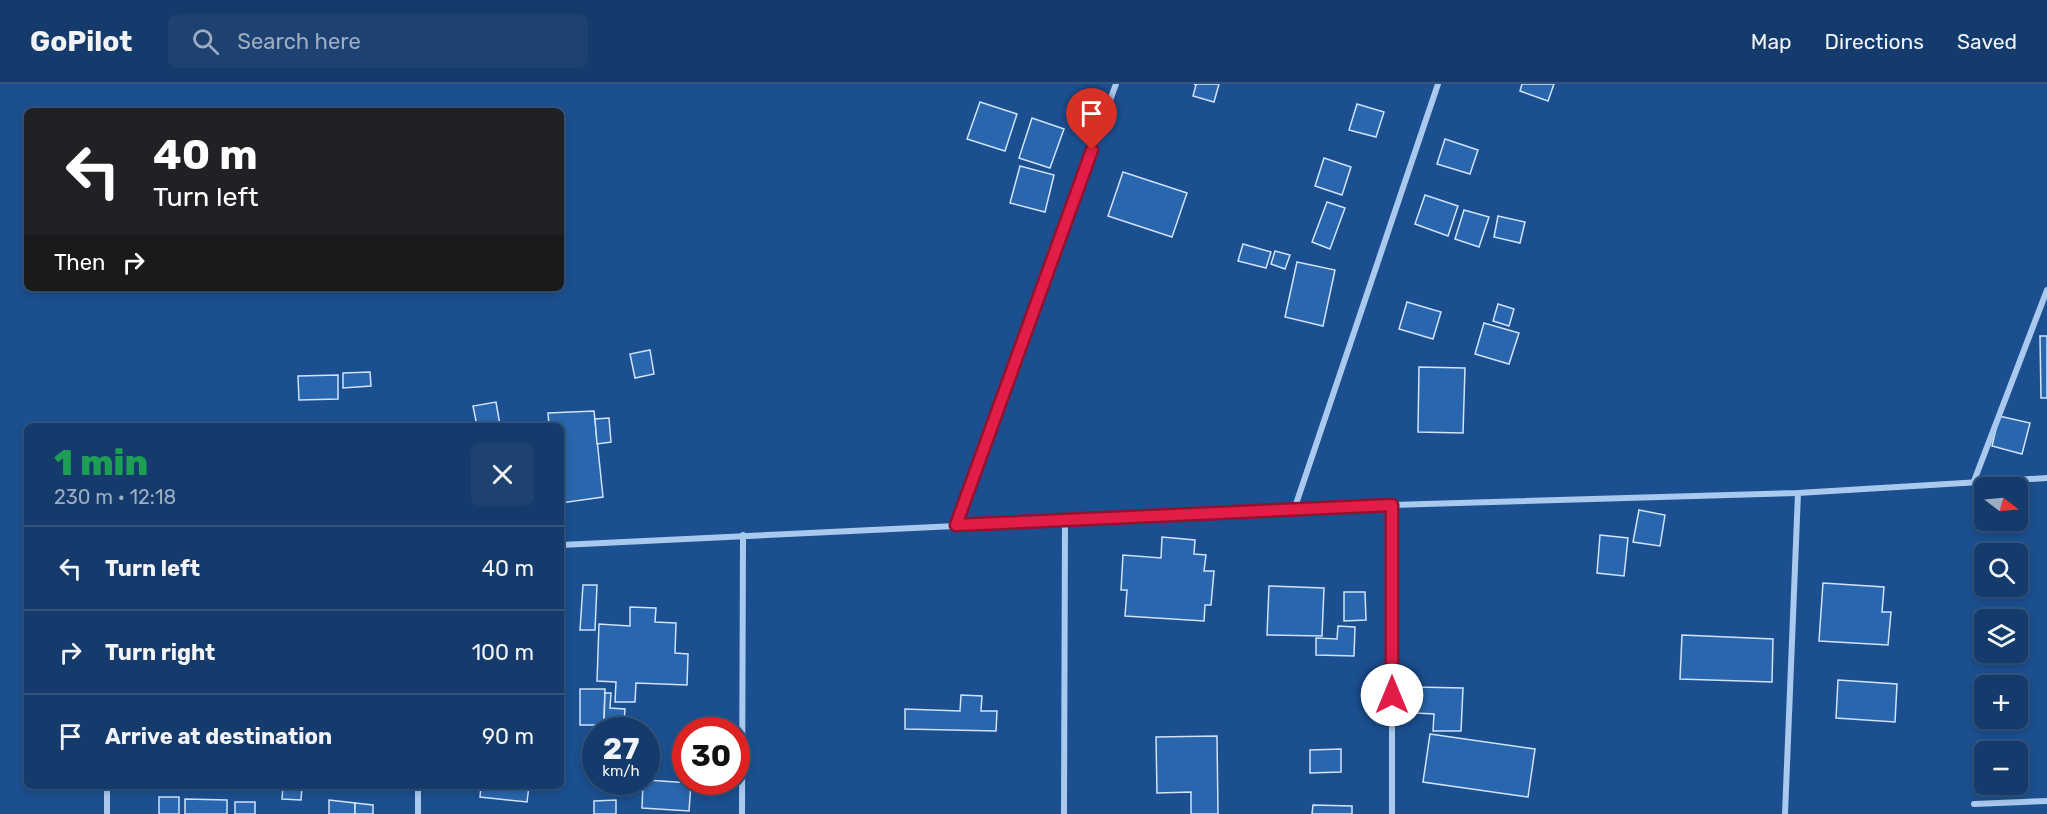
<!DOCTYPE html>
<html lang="en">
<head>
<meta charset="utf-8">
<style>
	body { margin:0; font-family:Rubik,sans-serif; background:#1d4271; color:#f1f3f6; height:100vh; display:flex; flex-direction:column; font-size:22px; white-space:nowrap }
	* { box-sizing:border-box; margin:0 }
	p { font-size:20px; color:#9dadc1 }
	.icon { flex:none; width:33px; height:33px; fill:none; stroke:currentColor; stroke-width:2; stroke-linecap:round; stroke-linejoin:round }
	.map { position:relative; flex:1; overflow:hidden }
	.details { position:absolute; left:24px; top:339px; width:540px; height:366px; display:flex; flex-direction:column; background:#143b6b; border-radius:9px; box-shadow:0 3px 9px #0003,0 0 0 2px #33557e }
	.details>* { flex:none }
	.guide { position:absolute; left:24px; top:24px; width:540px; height:183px; border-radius:9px; box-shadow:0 3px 9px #0003,0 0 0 2px #33557e; background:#202124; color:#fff; overflow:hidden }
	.needle { width:39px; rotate:106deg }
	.controls { position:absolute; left:1974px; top:393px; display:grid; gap:12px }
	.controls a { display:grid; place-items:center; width:54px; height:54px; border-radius:9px; background:#143b6b; box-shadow:0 3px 9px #0003,0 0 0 2px #33557e; font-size:30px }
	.speed { position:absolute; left:582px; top:633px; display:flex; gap:12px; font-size:30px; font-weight:700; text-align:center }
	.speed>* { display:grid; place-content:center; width:78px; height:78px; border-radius:50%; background:#143b6b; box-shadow:0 3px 9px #0003,0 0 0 2px #33557e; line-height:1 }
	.speed small { font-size:15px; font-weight:400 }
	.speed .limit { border:9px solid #d22; background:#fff; color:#111 }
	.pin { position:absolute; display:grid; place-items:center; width:51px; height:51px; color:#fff; margin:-62px -26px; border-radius:50% 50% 50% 0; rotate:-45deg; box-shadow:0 0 6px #0007 }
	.pin .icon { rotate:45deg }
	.me { position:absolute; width:66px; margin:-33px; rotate:0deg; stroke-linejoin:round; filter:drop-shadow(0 0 4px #0008) }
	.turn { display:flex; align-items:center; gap:21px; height:126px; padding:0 30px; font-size:27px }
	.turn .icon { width:78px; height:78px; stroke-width:2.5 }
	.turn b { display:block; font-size:42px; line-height:51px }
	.then { display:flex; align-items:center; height:57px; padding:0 30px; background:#0003; gap:12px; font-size:22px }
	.round { display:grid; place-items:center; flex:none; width:63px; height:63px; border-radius:9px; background:#1d4271 }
	.headline { display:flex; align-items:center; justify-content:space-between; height:102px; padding:0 30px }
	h1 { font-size:36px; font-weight:800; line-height:45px; color:#1e9e55 }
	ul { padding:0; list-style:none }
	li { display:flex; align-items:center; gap:18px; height:84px; padding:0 30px; border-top:2px solid #33557e }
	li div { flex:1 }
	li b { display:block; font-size:22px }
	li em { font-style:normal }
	header { display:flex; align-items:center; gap:36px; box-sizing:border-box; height:84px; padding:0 30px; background:#143b6b; border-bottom:2px solid #33557e }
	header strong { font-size:28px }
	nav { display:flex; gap:33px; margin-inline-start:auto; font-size:21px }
	.search { width:420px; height:54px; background:#1d4271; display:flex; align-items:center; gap:15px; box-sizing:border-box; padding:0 21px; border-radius:9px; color:#9dadc1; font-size:22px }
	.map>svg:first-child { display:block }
	.building { fill:#2a66ad; stroke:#cfe3fa; stroke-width:1.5 }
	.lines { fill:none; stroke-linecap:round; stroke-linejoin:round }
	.street { stroke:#a9c9ee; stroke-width:6 }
	.route-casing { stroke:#92132f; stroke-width:15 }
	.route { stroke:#e11d48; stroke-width:10 }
</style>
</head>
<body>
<header>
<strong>GoPilot</strong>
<div class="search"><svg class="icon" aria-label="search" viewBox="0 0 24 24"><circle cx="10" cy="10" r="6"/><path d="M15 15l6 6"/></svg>Search here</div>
<nav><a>Map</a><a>Directions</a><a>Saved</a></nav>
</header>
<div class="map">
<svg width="2047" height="730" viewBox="0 0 2047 730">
	<rect width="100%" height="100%" fill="#1b4f8f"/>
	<g class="building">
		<path d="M1194,0H1219L1214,18L1193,12L1196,1Z"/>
		<path d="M1522,0H1554L1548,17L1520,7Z"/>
		<path d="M980,18L1017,30L1005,67L967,55Z"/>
		<path d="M1357,20L1384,28L1376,53L1349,46Z"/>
		<path d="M1032,34L1064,45L1050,84L1019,74Z"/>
		<path d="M1445,55L1478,66L1470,90L1437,80Z"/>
		<path d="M1324,74L1351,83L1342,111L1315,102Z"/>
		<path d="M1020,82L1054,91L1045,128L1010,119Z"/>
		<path d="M1123,88L1187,109L1172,153L1108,132Z"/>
		<path d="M1425,111L1458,122L1448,152L1415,140Z"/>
		<path d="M1327,118L1345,124L1330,165L1312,158Z"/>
		<path d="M1464,126L1489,133L1479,163L1455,155Z"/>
		<path d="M1498,132L1525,138L1520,159L1494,153Z"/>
		<path d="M1243,160L1271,168L1266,184L1238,177Z"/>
		<path d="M1275,167L1290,171L1285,185L1271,180Z"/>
		<path d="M1297,178L1335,186L1323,242L1285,233Z"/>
		<path d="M1407,218L1441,228L1433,255L1399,245Z"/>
		<path d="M1498,220L1514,225L1509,242L1493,237Z"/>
		<path d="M1484,239L1519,249L1509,280L1475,270Z"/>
		<path d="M2040,252H2047V314H2041Z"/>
		<path d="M650,266L654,290L635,294L630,270Z"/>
		<path d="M1419,283L1465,284L1463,349L1418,348Z"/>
		<path d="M370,288L371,302L343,304V289Z"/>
		<path d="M338,291V315L299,316L298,292Z"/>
		<path d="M496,318L500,341L477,342L473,322Z"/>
		<path d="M594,327L603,413L561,419V342H549L548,329Z"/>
		<path d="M1999,332L2030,339L2022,370L1992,362Z"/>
		<path d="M609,334L611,358L597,360L595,335Z"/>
		<path d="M1639,426L1665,431L1660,462L1633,458Z"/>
		<path d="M1600,451L1628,454L1624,492L1597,489Z"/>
		<path d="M1162,453L1195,456L1194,470L1206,471L1204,487H1214L1211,521H1205L1204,537L1125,532L1127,506H1121L1123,471L1161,474Z"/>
		<path d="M1823,499L1884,503L1882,528H1891L1888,561L1819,557Z"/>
		<path d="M583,501H597L595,546H580Z"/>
		<path d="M1269,502L1324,504L1322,552L1267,551Z"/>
		<path d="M1344,508H1365L1366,536L1344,537Z"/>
		<path d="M630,523L656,524L655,538L676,539L675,569L688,570L687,601L636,599L635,618H615L616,598L597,597L599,540L630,542Z"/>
		<path d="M1338,542L1355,543L1354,572L1316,571V554L1337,555Z"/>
		<path d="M1682,551L1773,555L1772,598L1680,595Z"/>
		<path d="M1838,596L1897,600L1895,638L1836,634Z"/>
		<path d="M1416,603L1463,604L1461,647H1433L1434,630L1416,629Z"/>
		<path d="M580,605H605L604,637L605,641H580Z"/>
		<path d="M605,609H611L610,624L625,625L624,638L604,637Z"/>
		<path d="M961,611L982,612L981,627H997L996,647L905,645V625L960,627Z"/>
		<path d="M1430,650L1535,665L1528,713L1423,698Z"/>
		<path d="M1217,652L1218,730H1191V708L1157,709L1156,653Z"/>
		<path d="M1341,665V688L1310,689V666Z"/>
		<path d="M646,696L691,699L689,727L642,724L643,698Z"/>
		<path d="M283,702H302L301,716L282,715Z"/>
		<path d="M481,702H529L527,718L480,713Z"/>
		<rect x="159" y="713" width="20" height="17"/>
		<path d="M185,715L227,716V730H185Z"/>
		<path d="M329,716L355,719V730H329Z"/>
		<path d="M616,716V730H594V717Z"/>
		<rect x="235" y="718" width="20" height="12"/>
		<path d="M355,719L373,721V730H355Z"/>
		<path d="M1313,721L1352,722V730H1312Z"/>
	</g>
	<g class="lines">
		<g class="street">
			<path d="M1974,397L2047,206"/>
			<path d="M1392,421V730"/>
			<path d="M1294,426L1438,0"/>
			<path d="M955,441L1116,0"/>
			<path d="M561,461L1392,421L1798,409L2047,394"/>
			<path d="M418,702V730"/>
			<path d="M1974,720L2047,717"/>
			<path d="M107,730V702"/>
			<path d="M742,730L743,451"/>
			<path d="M1064,730L1065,436"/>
			<path d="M1785,730L1798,409"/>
		</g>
	</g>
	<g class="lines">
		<g class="route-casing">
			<path id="route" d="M1092,66L956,441L1392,421V611"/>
		</g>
		<use href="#route" class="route"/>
	</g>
</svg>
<div class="controls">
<a><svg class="needle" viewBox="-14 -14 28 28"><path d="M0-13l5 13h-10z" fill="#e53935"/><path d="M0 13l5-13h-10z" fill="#9dadc1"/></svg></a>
<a><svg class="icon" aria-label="search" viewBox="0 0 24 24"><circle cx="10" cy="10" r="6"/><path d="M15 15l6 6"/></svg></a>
<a><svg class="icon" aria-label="layers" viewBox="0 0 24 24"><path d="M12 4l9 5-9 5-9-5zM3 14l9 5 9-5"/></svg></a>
<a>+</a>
<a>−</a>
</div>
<div class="speed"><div>27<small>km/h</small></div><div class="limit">30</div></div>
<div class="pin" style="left:1092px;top:66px;background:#d93025"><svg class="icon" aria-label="arrive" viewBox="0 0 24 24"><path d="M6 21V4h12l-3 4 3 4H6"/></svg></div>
<svg class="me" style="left:1392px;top:611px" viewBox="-20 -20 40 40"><circle r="19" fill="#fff"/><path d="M0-13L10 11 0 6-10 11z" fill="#e11d48"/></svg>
<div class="guide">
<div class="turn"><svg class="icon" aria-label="left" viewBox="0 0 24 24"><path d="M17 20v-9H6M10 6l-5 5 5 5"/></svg><div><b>40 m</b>Turn left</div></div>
<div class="then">Then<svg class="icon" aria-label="right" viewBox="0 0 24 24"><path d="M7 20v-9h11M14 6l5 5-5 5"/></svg></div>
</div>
<section class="details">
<div class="headline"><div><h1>1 min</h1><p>230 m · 12:18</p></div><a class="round"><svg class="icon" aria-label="close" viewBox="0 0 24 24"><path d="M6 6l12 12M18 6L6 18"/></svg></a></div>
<ul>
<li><svg class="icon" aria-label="left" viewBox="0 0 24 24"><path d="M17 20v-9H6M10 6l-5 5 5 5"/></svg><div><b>Turn left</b></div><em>40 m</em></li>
<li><svg class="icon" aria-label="right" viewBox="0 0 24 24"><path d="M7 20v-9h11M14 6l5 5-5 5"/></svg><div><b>Turn right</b></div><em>100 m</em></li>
<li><svg class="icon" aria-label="arrive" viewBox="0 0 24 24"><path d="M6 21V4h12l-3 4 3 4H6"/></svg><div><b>Arrive at destination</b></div><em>90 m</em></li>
</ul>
</section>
</div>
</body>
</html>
